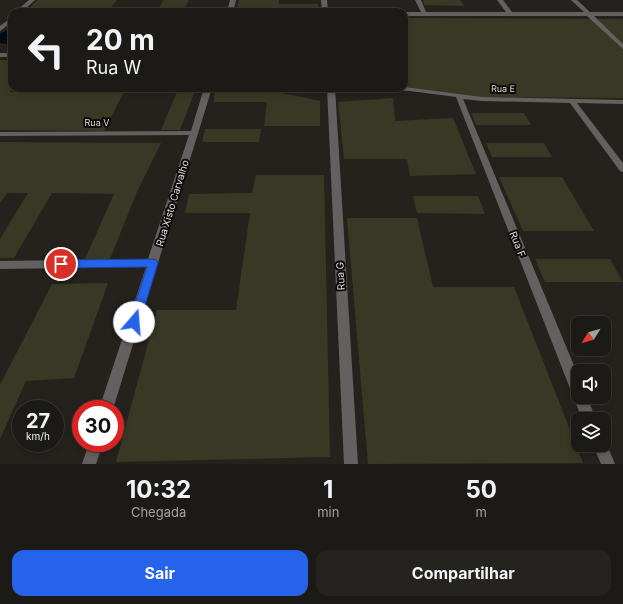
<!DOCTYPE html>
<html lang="pt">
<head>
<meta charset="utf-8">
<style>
	body { margin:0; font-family:Inter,sans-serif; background:#25231f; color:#f1f3f6; height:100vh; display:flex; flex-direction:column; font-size:15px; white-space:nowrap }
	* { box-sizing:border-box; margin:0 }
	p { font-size:13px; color:#a0a1a1 }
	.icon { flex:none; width:22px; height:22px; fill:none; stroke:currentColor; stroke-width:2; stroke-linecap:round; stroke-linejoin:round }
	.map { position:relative; height:464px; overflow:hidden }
	.side { display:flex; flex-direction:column; background:#1c1a16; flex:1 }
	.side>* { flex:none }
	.top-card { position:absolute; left:8px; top:8px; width:400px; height:84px; border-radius:12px; box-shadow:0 2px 6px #0003,0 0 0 1px #3a3835; background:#1c1a16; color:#f1f3f6; overflow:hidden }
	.needle { width:26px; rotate:233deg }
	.buttons { position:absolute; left:571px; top:316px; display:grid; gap:8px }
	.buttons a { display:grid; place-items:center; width:40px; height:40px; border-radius:8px; background:#1c1a16; box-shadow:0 2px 6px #0003,0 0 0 1px #3a3835; font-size:20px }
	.speed { position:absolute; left:12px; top:400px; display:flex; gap:8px; font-size:20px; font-weight:700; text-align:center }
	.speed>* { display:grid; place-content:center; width:52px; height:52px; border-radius:50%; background:#1c1a16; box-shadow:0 2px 6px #0003,0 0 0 1px #3a3835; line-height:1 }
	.speed small { font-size:10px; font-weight:400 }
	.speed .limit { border:6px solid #d22; background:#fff; color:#111 }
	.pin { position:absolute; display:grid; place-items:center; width:34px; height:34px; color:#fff; margin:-17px; border:2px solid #fff; border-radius:50%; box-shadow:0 1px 4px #0007 }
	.me { position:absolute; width:44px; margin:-22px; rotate:18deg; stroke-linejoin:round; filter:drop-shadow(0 0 3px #0008) }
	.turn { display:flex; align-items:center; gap:14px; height:84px; padding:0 12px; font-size:18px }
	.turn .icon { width:52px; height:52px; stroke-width:2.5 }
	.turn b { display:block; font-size:28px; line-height:34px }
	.eta { display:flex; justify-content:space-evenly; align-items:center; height:68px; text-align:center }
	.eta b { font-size:24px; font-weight:700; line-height:28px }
	.cta { display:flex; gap:8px; margin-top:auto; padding:8px 12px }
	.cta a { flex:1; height:46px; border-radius:12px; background:#2563eb; color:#fff; font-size:16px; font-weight:700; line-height:46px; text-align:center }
	.cta a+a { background:#25231f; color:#f1f3f6 }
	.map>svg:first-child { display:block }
	.green { fill:#373924 }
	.water { fill:#000c14 }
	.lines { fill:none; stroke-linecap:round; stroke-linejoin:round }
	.minor { fill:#63605f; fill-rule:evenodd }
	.route { fill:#2563eb; stroke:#184099 }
	.labels { text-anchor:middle; stroke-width:4; stroke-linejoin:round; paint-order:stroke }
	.far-street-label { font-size:9px; fill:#dfddda; stroke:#0d0b09 }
	.street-label { font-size:10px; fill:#dfddda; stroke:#0d0b09 }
</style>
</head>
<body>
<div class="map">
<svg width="623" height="464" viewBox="0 0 623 464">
	<rect width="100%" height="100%" fill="#25221d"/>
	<g class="green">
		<path d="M38,0H117L107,12L29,8Z"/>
		<path d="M163,0H189L183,12H157Z"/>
		<path d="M239,0H279V4H318L319,12H236Z"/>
		<path d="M423,0H460L464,6L424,5Z"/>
		<path d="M404,18L623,19V98L472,97L404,88Z"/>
		<path d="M0,60H12L13,88L10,92H59L62,88H108L106,92H124L104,131L0,130Z"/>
		<path d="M215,88L269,90L320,101V126H264L267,102H214Z"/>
		<path d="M177,92L194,93L180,130H161Z"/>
		<path d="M393,98L395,121L453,118L476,174L410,176L407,159H344L338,102Z"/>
		<path d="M471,113H524L531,125H476Z"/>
		<path d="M205,129H261L259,142H202Z"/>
		<path d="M0,142L161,143L136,194L110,259H85L114,194L52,193L14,258H0V239L28,193H7L0,203Z"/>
		<path d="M486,143H544L552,157H492Z"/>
		<path d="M256,175H324L330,457L116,462L157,310H236L250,213H185L189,194L252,193Z"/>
		<path d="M499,177H562L594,231H523Z"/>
		<path d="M413,196H478L485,214L417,213Z"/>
		<path d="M347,218H417L433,287H514L583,463L368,464Z"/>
		<path d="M535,259H610L623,282H545Z"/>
		<path d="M108,283L74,378L26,381L0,439V385L52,284Z"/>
	</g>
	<path class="water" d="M12,29V45L0,43V33Z"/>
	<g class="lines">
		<g class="minor">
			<path d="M29,0H35L24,10L38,12H15Z"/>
			<path d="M230,0H236L233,12H227Z"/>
			<path d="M321,0H327L328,12H322Z"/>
			<path d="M415,0H421L426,12H506L497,0H503L512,12H584L571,0H577L590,12H623V16H594L623,44V49L587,16H404V12H421Z"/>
			<path d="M12,17V22L0,31V26Z"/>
			<rect x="0" y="53" width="12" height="4"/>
			<path d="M404,87L482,97L623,100V104L577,103L623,163V172L620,171L570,103L482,101L463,99L578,375V397H587L596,419H582L456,97L410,91L383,90L379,88H404Z"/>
			<path d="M204,88H212L113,409H99L146,267L0,269V261L148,259L189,135L0,136V132L191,131Z"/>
			<path d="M327,88H335L358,464H344Z"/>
			<path d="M604,439L605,440L615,464H601L593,445H604Z"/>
			<path d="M89,443H103L96,464H82Z"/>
		</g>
	</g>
	<path class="route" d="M153,259L156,260L158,263L140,322L138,325L134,327L131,325L129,322L147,267L61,268L58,267L56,264L58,261L61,260Z"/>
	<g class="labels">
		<g class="far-street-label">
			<text transform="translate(503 89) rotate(1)" y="3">Rua E</text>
			<text x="97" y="126">Rua V</text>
		</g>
		<g class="street-label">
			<text transform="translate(172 203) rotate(-73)" y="4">Rua Xisto Carvalho</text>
			<text transform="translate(518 244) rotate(68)" y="4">Rua F</text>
			<text transform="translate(340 276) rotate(-93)" y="4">Rua G</text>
		</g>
	</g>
</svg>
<div class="buttons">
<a><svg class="needle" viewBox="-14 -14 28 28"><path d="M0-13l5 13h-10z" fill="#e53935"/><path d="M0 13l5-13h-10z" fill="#a0a1a1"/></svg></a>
<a><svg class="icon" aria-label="sound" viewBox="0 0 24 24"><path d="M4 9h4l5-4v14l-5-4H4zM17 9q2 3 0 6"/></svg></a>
<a><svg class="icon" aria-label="layers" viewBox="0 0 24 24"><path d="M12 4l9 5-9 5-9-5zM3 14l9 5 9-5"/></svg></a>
</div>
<div class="speed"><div>27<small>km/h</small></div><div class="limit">30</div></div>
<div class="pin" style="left:61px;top:264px;background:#d93025"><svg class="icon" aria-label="arrive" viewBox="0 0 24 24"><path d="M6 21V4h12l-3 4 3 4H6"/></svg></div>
<svg class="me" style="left:134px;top:322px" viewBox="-20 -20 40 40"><circle r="19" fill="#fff"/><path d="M0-13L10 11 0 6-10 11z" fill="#2563eb"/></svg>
<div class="top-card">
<div class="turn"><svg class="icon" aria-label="left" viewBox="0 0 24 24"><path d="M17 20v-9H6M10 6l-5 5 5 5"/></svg><div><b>20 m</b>Rua W</div></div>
</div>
</div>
<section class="side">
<div class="eta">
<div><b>10:32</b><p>Chegada</p></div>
<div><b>1</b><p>min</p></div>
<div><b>50</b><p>m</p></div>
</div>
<div class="cta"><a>Sair</a><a>Compartilhar</a></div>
</section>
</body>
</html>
